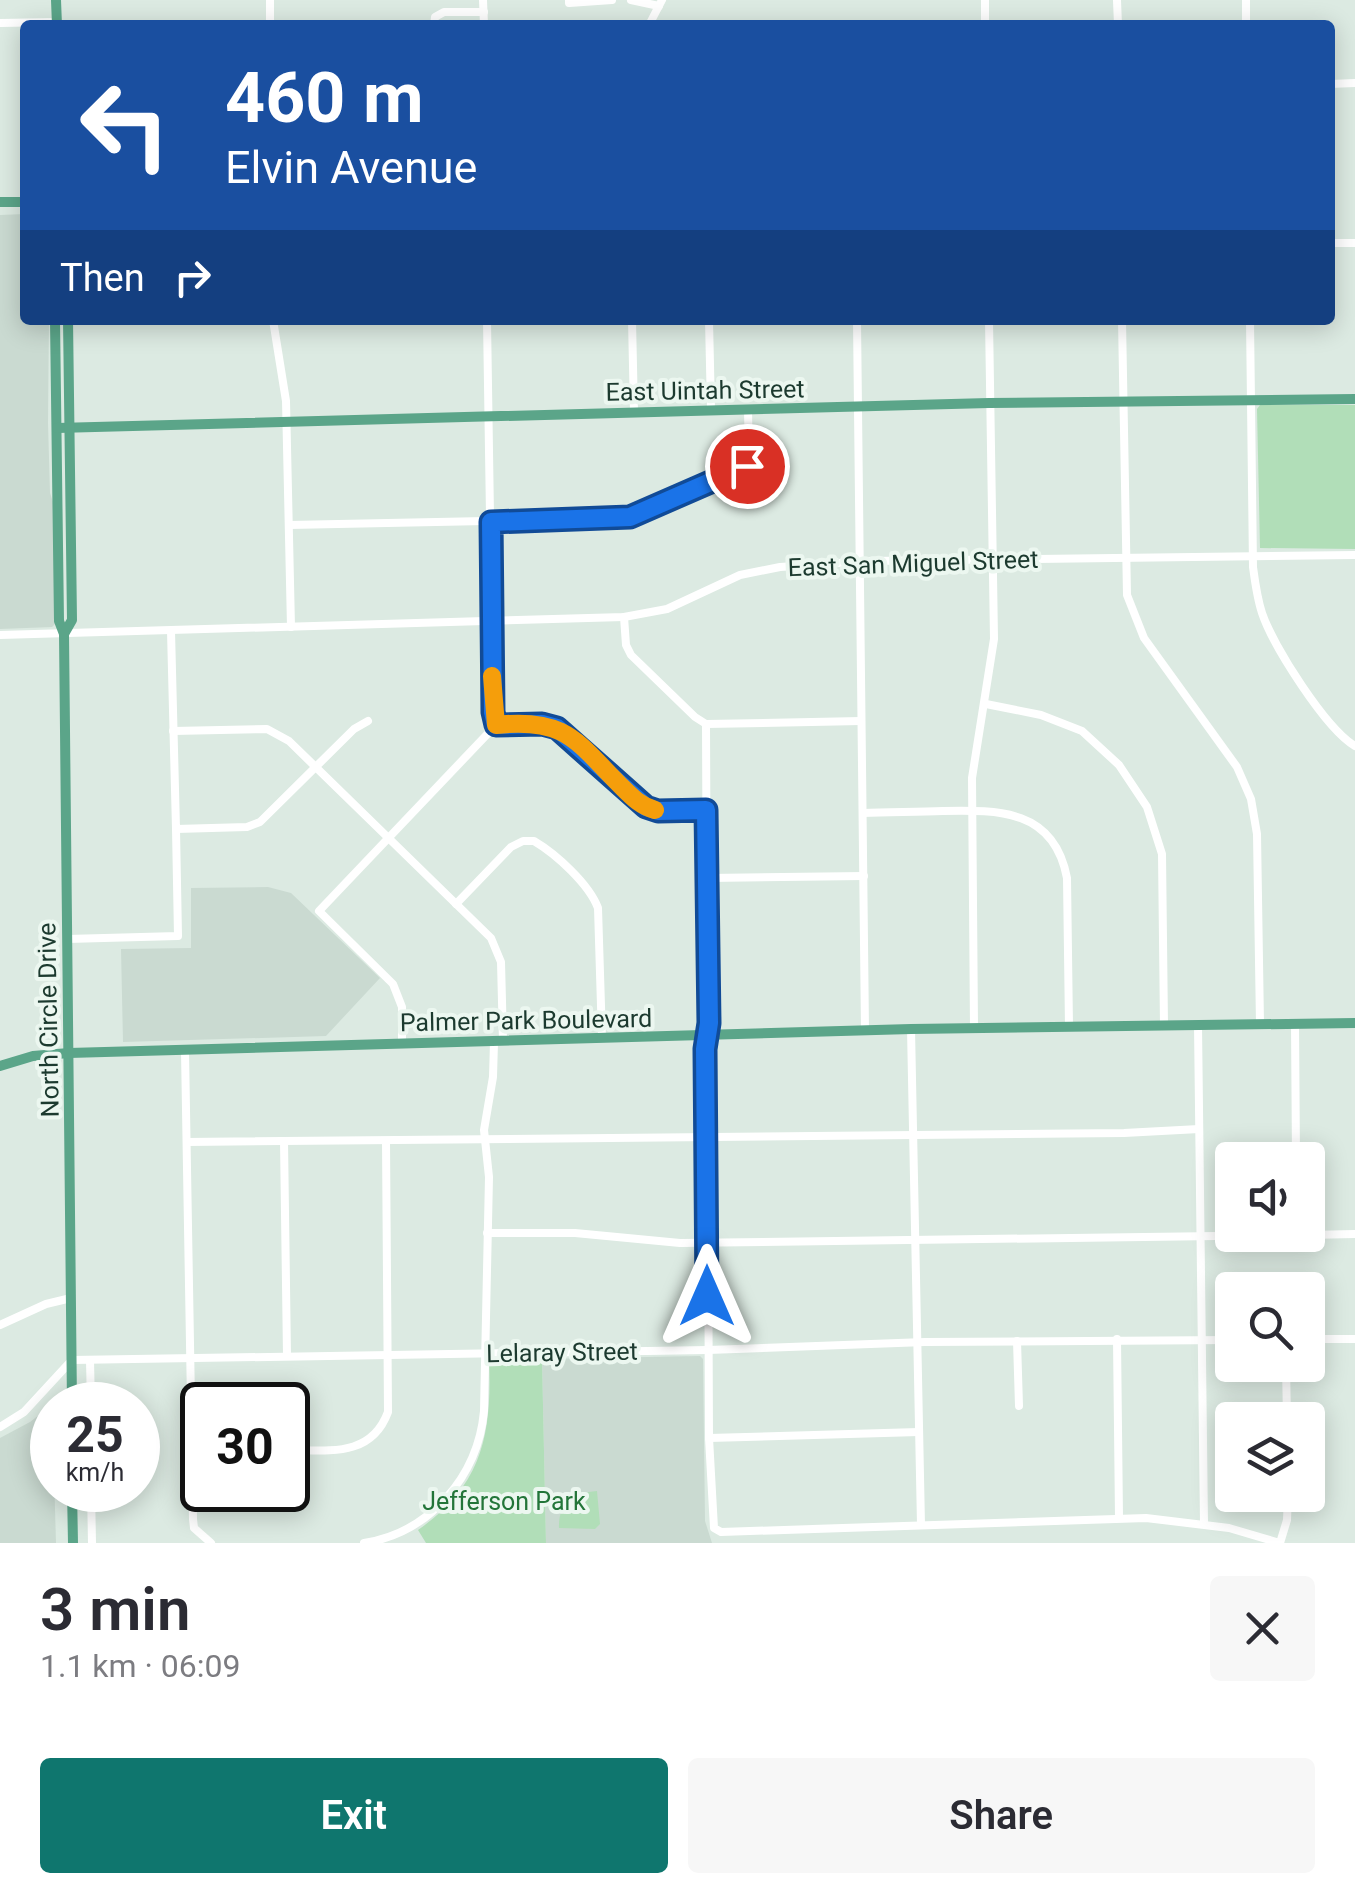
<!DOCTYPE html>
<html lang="en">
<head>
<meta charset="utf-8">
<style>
	body { margin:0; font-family:Roboto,sans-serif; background:#f7f7f7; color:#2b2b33; height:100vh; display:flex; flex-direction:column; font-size:38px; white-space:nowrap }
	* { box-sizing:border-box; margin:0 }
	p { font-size:32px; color:#7c7c81 }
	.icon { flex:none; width:55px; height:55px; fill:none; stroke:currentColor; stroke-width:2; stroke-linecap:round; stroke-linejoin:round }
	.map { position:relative; height:1543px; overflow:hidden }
	.drawer { display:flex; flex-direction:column; background:#fff; flex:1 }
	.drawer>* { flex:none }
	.top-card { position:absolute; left:20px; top:20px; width:1315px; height:305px; border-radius:10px; box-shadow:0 5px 25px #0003; background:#1a4fa0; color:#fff; overflow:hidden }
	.buttons { position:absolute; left:1215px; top:1142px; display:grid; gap:20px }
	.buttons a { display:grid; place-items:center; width:110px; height:110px; border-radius:10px; background:#fff; box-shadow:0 5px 25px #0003; font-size:50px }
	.speed { position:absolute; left:30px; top:1382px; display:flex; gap:20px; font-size:50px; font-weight:700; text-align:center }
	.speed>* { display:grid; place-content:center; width:130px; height:130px; border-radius:50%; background:#fff; box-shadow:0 5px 25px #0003; line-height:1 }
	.speed small { font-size:25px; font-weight:400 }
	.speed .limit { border:5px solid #111; border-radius:15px; background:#fff; color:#111 }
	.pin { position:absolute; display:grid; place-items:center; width:85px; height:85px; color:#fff; margin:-42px; border:5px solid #fff; border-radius:50%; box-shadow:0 2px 10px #0007 }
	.me { position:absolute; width:110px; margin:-55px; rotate:0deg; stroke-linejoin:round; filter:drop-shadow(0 0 8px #0008) }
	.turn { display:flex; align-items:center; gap:35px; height:210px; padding:0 40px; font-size:45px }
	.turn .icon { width:130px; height:130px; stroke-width:2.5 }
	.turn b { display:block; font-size:70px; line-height:85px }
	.then { display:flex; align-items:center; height:95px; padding:0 40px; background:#0003; gap:20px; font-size:38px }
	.round { display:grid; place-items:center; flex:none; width:105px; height:105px; border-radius:10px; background:#f7f7f7 }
	.headline { display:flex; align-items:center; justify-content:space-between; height:170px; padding:0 40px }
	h1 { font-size:60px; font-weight:600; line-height:75px }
	.action { display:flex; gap:20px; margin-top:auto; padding:20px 40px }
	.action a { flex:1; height:115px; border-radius:10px; background:#0f766e; color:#fff; font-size:40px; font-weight:600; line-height:115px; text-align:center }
	.action a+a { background:#f7f7f7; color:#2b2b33 }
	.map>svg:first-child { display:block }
	.built { fill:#cadad1 }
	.green { fill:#b1deb8 }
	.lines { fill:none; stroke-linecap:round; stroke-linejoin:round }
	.minor { stroke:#fff; stroke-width:8 }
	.major { stroke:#5ba589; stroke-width:10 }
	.route-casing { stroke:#114b97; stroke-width:25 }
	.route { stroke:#1a73e8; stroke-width:18 }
	.slow { stroke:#f59e0b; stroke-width:18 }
	.labels { text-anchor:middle; stroke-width:8; stroke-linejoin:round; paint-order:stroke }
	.street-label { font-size:25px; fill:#1c3a2f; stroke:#ecf7f0 }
	.park-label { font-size:25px; fill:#237539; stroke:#ecf7f0 }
</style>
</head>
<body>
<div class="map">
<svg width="1355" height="1543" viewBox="0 0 1355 1543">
	<rect width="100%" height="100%" fill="#dceae2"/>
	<g class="built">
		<path d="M25,214V320H49L48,423L50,493L54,505L55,624L52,627L0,629V215Z"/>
		<path d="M268,887L291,893L380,978L326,1036L123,1042L121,949L191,948V888Z"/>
		<path d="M700,1356L703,1359L705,1521L712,1543H546L542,1359Z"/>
		<path d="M57,1401V1405H52L56,1543H0V1438L30,1422Z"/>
	</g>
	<g class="green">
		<path d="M1260,405H1355V549L1260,548L1257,409Z"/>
		<path d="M542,1359L546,1543H426L418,1530C483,1485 492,1433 489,1360Z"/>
		<path d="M597,1491L600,1524L595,1529L559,1528C558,1503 573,1493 597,1491Z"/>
	</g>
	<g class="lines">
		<g class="minor">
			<path d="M270,0V25"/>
			<path d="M483,0L484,25"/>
			<path d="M569,0V3L612,0"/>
			<path d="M631,0L659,6"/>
			<path d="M985,0V25"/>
			<path d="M1117,0L1118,25"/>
			<path d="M1246,0V25"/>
			<path d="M0,23L57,22"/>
			<path d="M434,25L435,17L444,12H484"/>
			<path d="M649,25L662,0"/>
			<path d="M1330,84L1355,83"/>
			<path d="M1330,243H1355"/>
			<path d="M273,320L286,401L291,627"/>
			<path d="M632,320L634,412"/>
			<path d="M709,320L711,410"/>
			<path d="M857,320L865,1031"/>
			<path d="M1122,320L1127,595L1144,638L1237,767L1251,799L1257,834L1260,1024"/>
			<path d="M1250,320L1253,567C1255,582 1257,598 1262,613C1273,646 1326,729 1355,746"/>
			<path d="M289,525L624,518L644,512L699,484L745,469L749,462L748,409"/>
			<path d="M624,617L626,645L631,655L695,717L706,724L709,1438L714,1528L721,1532L1146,1518L1229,1528L1280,1543"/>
			<path d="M171,631L176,829L247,827L260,822L354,729L368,721"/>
			<path d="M0,635L624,617L667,609L740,575L780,567L868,561L1355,555"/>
			<path d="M986,704L1041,715L1082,731L1119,765L1147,807L1162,854L1164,1026"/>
			<path d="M706,724L861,721"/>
			<path d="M496,725C522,723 549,721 571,737L646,807L657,811L706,810"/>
			<path d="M173,731L267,729L289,741L491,938L501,962L503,1041"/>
			<path d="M863,813C890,812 916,812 943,811C999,810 1054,809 1067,878L1069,1027"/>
			<path d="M708,878L864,876"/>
			<path d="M456,904L511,847L523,841H534C556,854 589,884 598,908L602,1038"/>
			<path d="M67,939L178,936L176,829"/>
			<path d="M1295,1023L1296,1160"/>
			<path d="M1198,1025L1204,1524"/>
			<path d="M974,1028L972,778L994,639L989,320"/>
			<path d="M911,1029L921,1525"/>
			<path d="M402,1044V1007L393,984L319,911L496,725L493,712L487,320"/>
			<path d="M185,1051L193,1519L194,1528L211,1543"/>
			<path d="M284,1141L287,1356"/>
			<path d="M187,1142L1124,1133L1199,1129"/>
			<path d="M487,1233H575L680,1243L1296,1235"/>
			<path d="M1308,1235L1355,1234"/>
			<path d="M0,1325L46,1304L71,1298"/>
			<path d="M1117,1339L1119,1518"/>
			<path d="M1308,1339H1355"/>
			<path d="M1017,1341L1019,1406"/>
			<path d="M90,1360L91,1405"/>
			<path d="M1286,1365L1287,1420"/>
			<path d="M0,1427L24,1412L72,1360L708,1350L925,1342L1232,1340"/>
			<path d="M709,1438L919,1432"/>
			<path d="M288,1450C328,1450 371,1458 388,1412L386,1141"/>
			<path d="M91,1490L92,1543"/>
			<path d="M364,1543C429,1533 478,1477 484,1411L489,1177L484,1130L493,1077L494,1042"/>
			<path d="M1280,1543L1287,1520L1288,1495"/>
		</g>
		<g class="major">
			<path d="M56,0L57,25"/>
			<path d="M0,202H25"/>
			<path d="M55,320L59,621L64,634L72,1405"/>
			<path d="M57,428L989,403L1355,399"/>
			<path d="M64,634L72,620L68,320"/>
			<path d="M0,1066L33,1056L69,1053L911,1029L1355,1023"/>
			<path d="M72,1490L73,1543"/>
		</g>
	</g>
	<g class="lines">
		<g class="route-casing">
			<path id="route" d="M707,1296L705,1049L709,1023L706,810L658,811L646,807L557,728L542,724L496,725L493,712L491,522L630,517L747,466"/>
		</g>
		<use href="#route" class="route"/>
		<path class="slow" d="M492,676L496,725C568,717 577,743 623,788C633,798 641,806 655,810"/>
	</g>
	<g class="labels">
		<g class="street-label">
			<text transform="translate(705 390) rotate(-1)" y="9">East Uintah Street</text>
			<text transform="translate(913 563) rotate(-2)" y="9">East San Miguel Street</text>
			<text transform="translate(48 1020) rotate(-91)" y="9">North Circle Drive</text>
			<text transform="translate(526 1020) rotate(-1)" y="9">Palmer Park Boulevard</text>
			<text transform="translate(562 1352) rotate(-1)" y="9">Lelaray Street</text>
		</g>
		<g class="park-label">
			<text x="504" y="1510">Jefferson Park</text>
		</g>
	</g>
</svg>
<div class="buttons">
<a><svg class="icon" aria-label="sound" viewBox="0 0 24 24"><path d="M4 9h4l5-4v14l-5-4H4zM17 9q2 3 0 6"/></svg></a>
<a><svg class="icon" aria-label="search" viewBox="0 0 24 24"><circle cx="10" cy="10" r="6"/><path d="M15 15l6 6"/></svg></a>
<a><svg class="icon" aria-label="layers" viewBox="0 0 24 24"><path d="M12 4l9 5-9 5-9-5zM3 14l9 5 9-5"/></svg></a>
</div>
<div class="speed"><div>25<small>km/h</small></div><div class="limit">30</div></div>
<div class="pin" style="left:747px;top:466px;background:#d93025"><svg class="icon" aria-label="arrive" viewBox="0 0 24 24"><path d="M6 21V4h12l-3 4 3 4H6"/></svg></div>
<svg class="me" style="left:707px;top:1296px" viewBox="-20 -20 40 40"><path d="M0-17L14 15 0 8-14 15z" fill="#1a73e8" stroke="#fff" stroke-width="4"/></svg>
<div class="top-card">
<div class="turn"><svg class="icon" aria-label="left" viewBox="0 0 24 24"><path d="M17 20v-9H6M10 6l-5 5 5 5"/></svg><div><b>460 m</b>Elvin Avenue</div></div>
<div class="then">Then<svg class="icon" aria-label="right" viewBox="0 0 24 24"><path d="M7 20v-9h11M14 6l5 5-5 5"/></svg></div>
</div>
</div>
<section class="drawer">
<div class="headline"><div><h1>3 min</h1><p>1.1 km · 06:09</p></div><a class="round"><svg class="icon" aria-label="close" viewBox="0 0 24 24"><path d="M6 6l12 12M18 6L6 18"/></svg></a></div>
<div class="action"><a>Exit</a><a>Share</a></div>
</section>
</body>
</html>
